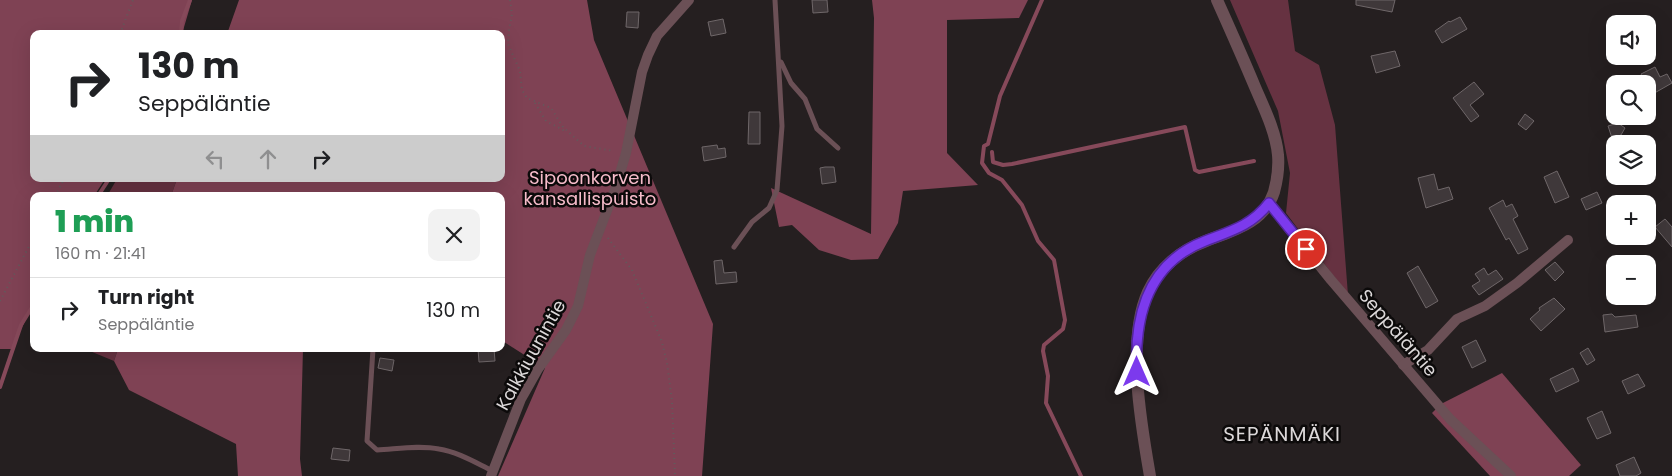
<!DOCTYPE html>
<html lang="en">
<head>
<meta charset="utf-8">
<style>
	body { margin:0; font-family:Poppins,sans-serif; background:#f2f2f2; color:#202124; height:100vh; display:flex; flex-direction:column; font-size:19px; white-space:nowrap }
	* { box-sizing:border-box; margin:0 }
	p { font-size:16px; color:#757577 }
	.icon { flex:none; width:28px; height:28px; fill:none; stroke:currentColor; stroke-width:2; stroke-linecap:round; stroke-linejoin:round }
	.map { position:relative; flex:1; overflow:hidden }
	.panel { position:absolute; left:30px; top:192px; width:475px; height:160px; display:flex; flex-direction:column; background:#fff; border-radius:10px; box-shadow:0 5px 20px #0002 }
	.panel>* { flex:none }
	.top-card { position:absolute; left:30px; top:30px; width:475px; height:152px; border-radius:10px; box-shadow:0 5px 20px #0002; background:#fff; color:#202124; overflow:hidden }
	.fabs { position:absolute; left:1606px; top:15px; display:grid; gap:10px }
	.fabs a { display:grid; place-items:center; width:50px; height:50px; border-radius:10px; background:#fff; box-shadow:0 5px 20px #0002; font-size:25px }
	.pin { position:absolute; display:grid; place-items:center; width:42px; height:42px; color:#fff; margin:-21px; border:2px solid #fff; border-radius:50%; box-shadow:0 1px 5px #0007 }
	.me { position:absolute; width:55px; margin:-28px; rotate:0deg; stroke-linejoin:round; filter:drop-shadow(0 0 4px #0008) }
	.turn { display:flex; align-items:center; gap:18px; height:105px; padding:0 25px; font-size:22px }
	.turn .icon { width:65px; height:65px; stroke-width:2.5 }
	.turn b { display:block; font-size:35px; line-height:42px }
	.lanes { display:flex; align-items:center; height:48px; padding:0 25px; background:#0003; justify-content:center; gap:25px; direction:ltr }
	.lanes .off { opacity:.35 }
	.round { display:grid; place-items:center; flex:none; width:52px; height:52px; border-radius:10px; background:#f2f2f2 }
	.headline { display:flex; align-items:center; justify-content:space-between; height:85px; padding:0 25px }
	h1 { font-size:30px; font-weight:800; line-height:38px; color:#1e9e55 }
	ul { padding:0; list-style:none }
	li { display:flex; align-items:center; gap:15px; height:65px; padding:0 25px; border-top:1px solid #e0e0e0 }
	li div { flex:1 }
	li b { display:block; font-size:19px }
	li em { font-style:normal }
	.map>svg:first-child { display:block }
	.green { fill:#663241 }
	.forest { fill:#7f4254 }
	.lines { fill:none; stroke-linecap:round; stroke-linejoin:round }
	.stream { stroke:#86495a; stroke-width:4 }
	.building { fill:#3f383a; stroke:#6f6769 }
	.path { stroke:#615b5c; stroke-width:2; stroke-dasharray:1 4; stroke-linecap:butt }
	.service { stroke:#6b5056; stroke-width:5 }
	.minor { stroke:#6b5056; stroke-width:10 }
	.tertiary { stroke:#6b5056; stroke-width:12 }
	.route-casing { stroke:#51269a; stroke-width:12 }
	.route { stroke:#7c3aed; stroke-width:9 }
	.labels { text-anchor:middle; stroke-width:5; stroke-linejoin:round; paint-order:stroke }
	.park-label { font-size:18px; fill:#f6bcca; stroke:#0c0a0a }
	.street-label { font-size:18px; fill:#dcd8d9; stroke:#0c0a0a }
	.quarter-label { font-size:20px; letter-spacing:1px; fill:#dcd8d9; stroke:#0c0a0a }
</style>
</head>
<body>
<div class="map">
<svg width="1672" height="476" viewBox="0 0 1672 476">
	<rect width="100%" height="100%" fill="#251f20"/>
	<g class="green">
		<path d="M1230,0H1288L1295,51L1319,65L1335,125L1348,295L1286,213L1290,173L1278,111Z"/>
		<path d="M117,179H177L171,196H107Z"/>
		<path d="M85,349H118L114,361Z"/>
	</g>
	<g class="forest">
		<path d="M0,0H192L182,34H34V179H105L94,196H34V302L12,349H0Z"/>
		<path d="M239,0H587L594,40L713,324L702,476H498L545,368L501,340V196H171L177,179H501V34H227Z"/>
		<path d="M872,0H1028L1019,18L947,20V153L978,185L903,191L898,223L878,259L851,260L819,250L792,225L779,227L771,188L871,234L874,18Z"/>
		<path d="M118,349H303L300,459L302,476H238L236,444L129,390L114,361Z"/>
		<path d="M1502,373L1581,465L1569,476H1490L1432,413L1441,404Z"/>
	</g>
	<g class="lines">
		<g class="stream">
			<path d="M1042,0L1000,96L988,144L984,146L982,163L989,173L1002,180L1022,205L1038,241L1054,260L1065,320L1063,329L1044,345L1043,351L1048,376L1046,403L1081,476"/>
			<path d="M181,34L182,21L190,0"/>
			<path d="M992,152L993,162L1003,165L1012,164L1185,127L1195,170L1199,172L1254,161"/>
			<path d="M98,196L109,179"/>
			<path d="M0,387L21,325L34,304"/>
		</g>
	</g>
	<g class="building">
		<path d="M812,0H827L828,12L813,13Z"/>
		<path d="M1356,0H1395L1392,12L1356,5Z"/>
		<path d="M627,12H639L638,28L626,27Z"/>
		<path d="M1460,17L1467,29L1442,43L1435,31L1449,21L1450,22Z"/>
		<path d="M723,19L726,33L711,36L708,22Z"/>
		<path d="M1395,51L1400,66L1376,73L1371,56Z"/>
		<path d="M1655,67L1660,77L1667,74L1672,83L1651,95L1648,84H1646L1641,74Z"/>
		<path d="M1474,82L1484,94L1470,105L1479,116L1471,122L1453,98Z"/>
		<path d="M749,112H760V144H748Z"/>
		<path d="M1525,114L1534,121L1526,130L1518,124Z"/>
		<path d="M1618,123L1625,128L1621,135L1612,138L1608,126Z"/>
		<path d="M717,145L718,149L725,148L726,157L704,161L702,147Z"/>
		<path d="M825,167H834L836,182L822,184L820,168Z"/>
		<path d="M1557,171L1569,197L1555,203L1544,177Z"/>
		<path d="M1434,174L1438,190L1449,187L1453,199L1426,208L1418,178Z"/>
		<path d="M1597,192L1602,203L1586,210L1581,199Z"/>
		<path d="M1503,200L1506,207L1512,204L1518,216L1513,219L1528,249L1518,254L1509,238L1506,240L1489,208Z"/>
		<path d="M1665,219L1672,227V247L1655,227Z"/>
		<path d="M722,260L724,273L736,272L737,282L716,284L714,261Z"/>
		<path d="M1555,262L1564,272L1555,281L1545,270Z"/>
		<path d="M1418,266L1438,301L1426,308L1407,273Z"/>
		<path d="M1484,268L1488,275L1496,270L1503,279L1479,295L1472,286L1480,281L1475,274Z"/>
		<path d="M1554,298L1565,309L1541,331L1530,319L1540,310L1539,308Z"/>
		<path d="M1612,314L1615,317L1636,315L1638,327L1605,332L1603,315Z"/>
		<path d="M1476,340L1486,361L1472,368L1462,347Z"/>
		<path d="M1588,348L1595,360L1587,365L1580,353Z"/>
		<path d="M478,349H494L495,361L479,362Z"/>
		<path d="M380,358L394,360L392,371L378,368Z"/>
		<path d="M1573,368L1579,381L1556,392L1550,379Z"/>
		<path d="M1638,374L1645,386L1628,394L1622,381Z"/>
		<path d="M1602,411L1611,433L1597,439L1587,418Z"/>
		<path d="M333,448L350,450L349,461L331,459Z"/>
		<path d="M1634,457L1641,473L1636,476H1620L1616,465Z"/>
	</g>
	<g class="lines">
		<g class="path">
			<path d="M510,0L512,14L509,30L508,44L520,71L522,90L527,98L551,108L563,127L584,146L614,151"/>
			<path d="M120,34L133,0"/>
			<path d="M535,103L546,121L565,131"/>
			<path d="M55,196L64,179"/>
			<path d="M608,238L632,270L662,342L667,363L672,401L675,476"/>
			<path d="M0,301L34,237"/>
		</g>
		<g class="service">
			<path d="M781,62L791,83L805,99L817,129L838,148"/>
			<path d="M734,247L752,222L769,208L777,190L782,126L775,0"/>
			<path d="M373,349L367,441L377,450C397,449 419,445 439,449C458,452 476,463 493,471"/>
		</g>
		<g class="minor">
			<path d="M1269,203L1331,280L1450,419L1511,476"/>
			<path d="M1403,365L1428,350L1457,319L1485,306L1517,283L1568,240"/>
			<path d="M491,476L521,399L538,369L566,330L578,306L590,255L616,187L626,153L642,72L648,55L657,36L689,0"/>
		</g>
		<path class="tertiary" d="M1150,476C1141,424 1126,341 1148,292C1159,268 1181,250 1206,241C1232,231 1264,223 1274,192C1277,181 1279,167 1278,155C1276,132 1264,108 1255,87C1243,58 1230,29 1217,0"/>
	</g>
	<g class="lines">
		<g class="route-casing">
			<path id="route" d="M1137,372C1134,316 1148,263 1205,241C1231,231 1251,226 1269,203L1306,249"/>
		</g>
		<use href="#route" class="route"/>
	</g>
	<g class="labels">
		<g class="park-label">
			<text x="590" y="184">Sipoonkorven<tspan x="590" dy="21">kansallispuisto</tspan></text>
		</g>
		<g class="street-label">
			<text transform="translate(1398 333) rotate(49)" y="6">Seppäläntie</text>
			<text transform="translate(531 355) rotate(-61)" y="6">Kalkkiuunintie</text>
		</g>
		<g class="quarter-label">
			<text x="1282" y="441">SEPÄNMÄKI</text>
		</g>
	</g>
</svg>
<div class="fabs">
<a><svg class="icon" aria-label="sound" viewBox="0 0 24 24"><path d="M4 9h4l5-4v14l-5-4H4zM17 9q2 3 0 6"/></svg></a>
<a><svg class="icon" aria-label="search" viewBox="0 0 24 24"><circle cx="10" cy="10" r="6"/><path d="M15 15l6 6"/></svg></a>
<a><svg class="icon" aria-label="layers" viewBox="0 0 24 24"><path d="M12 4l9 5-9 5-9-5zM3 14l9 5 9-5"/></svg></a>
<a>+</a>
<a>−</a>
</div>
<div class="pin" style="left:1306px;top:249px;background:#d93025"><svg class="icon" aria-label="arrive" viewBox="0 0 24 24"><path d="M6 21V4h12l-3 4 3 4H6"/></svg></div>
<svg class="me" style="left:1137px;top:372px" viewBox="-20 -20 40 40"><path d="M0-17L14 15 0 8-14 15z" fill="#7c3aed" stroke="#fff" stroke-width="4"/></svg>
<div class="top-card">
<div class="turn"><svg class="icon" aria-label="right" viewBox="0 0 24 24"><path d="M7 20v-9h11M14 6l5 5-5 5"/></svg><div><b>130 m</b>Seppäläntie</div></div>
<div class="lanes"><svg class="icon off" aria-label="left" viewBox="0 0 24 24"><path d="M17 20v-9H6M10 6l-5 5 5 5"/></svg><svg class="icon off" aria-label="ahead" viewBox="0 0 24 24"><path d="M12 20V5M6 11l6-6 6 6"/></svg><svg class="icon" aria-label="right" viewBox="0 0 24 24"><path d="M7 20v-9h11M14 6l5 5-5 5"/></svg></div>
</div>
<section class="panel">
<div class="headline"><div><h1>1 min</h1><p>160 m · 21:41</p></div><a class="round"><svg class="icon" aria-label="close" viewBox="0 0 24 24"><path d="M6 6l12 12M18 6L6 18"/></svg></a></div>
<ul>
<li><svg class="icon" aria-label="right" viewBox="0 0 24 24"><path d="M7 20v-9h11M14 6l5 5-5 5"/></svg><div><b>Turn right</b><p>Seppäläntie</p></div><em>130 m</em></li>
</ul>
</section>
</div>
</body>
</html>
